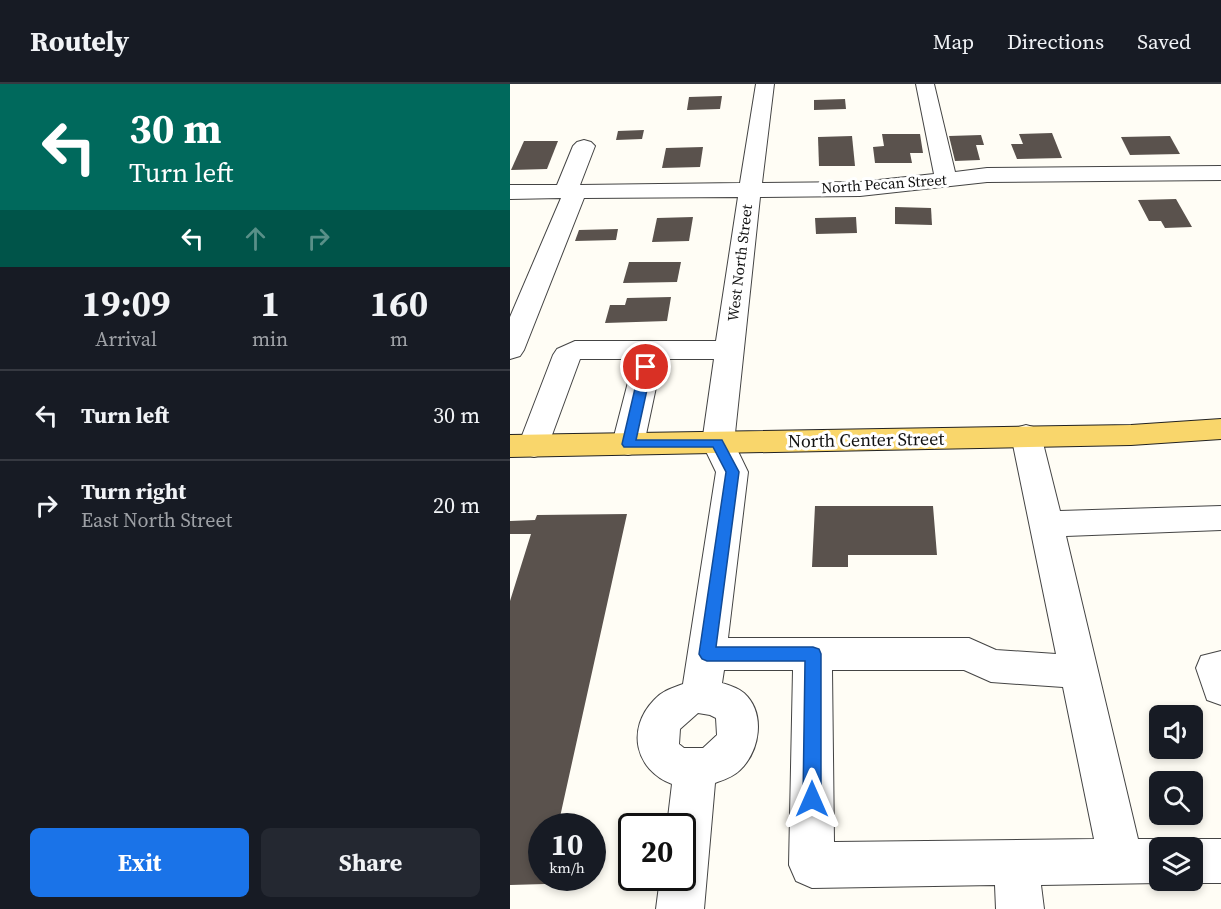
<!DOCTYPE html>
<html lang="en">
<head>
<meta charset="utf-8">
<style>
	body { margin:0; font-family:"Source Serif 4",serif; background:#242831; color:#f1f3f6; height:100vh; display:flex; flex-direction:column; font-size:22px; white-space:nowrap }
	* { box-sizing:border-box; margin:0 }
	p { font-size:20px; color:#9ea1a6 }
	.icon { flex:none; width:33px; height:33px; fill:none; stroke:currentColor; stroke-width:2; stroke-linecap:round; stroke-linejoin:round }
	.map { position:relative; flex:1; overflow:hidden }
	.side { display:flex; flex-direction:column; background:#171b24; width:510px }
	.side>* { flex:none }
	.banner { background:#00695c; color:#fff; overflow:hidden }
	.controls { position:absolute; left:639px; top:621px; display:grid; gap:12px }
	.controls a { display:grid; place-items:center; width:54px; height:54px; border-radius:9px; background:#171b24; box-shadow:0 3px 9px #0003; font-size:30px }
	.speed { position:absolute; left:18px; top:729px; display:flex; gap:12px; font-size:30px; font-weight:700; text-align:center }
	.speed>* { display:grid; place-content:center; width:78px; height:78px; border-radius:50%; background:#171b24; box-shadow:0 3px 9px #0003; line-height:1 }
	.speed small { font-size:15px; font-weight:400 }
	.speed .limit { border:3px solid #111; border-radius:9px; background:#fff; color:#111 }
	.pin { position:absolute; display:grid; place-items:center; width:51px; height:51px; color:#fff; margin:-26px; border:3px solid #fff; border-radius:50%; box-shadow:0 2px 6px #0007 }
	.me { position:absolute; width:66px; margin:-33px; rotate:0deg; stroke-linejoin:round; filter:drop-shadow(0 0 4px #0008) }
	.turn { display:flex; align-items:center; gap:21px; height:126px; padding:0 30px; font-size:27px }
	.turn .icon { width:78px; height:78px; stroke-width:2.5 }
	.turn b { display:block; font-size:42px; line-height:51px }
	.lanes { display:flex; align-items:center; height:57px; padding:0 30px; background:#0003; justify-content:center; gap:30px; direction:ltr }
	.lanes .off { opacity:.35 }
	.eta { display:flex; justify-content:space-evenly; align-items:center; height:102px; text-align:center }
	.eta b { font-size:36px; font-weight:700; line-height:42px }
	.cta { display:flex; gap:12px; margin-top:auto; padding:12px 30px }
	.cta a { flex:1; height:69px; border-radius:9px; background:#1a73e8; color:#fff; font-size:24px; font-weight:700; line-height:69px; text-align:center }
	.cta a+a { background:#242831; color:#f1f3f6 }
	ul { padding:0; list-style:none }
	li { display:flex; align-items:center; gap:18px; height:90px; padding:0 30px; border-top:2px solid #363941 }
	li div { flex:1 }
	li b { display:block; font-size:22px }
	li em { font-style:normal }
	header { display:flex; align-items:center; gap:36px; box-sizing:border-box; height:84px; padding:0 30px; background:#171b24; border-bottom:2px solid #363941 }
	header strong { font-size:28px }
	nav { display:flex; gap:33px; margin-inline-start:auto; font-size:21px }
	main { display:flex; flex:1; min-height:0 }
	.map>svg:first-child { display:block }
	.building { fill:#5a524d }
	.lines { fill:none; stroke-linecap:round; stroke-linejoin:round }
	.minor-casing { stroke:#444; stroke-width:2 }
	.major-casing { stroke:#222; stroke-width:2 }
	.minor { fill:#fff; fill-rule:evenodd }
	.major { fill:#f9d66b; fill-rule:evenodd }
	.route { fill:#1a73e8; stroke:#114b97; stroke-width:1.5 }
	.labels { text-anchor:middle; stroke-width:6; stroke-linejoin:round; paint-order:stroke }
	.far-street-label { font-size:15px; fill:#111; stroke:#fff }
	.street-label { font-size:18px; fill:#111; stroke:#fff }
</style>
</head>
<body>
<header>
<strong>Routely</strong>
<nav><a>Map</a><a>Directions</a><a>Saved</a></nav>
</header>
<main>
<section class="side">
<div class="banner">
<div class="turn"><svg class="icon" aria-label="left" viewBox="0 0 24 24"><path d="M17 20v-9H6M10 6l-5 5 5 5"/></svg><div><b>30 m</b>Turn left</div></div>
<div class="lanes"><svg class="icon" aria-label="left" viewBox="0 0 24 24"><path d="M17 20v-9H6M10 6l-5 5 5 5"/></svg><svg class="icon off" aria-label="ahead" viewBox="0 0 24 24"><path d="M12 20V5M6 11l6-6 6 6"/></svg><svg class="icon off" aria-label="right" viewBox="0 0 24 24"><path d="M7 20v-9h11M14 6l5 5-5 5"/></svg></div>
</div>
<div class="eta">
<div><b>19:09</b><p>Arrival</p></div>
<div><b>1</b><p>min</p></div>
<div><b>160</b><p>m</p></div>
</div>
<ul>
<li><svg class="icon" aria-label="left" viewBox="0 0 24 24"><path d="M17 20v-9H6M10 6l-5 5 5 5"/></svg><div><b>Turn left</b></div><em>30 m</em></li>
<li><svg class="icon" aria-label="right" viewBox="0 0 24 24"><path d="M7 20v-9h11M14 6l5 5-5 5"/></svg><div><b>Turn right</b><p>East North Street</p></div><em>20 m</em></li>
</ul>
<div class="cta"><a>Exit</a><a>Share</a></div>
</section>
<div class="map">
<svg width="711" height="825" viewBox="0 0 711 825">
	<rect width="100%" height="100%" fill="#fffdf5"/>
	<g class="building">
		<path d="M212,12L210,25L177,26L179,13Z"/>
		<path d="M335,15L336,25L304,26V16Z"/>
		<path d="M134,46L132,55L106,56L108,47Z"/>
		<path d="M542,49L552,74L507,75L501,60H513L509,50Z"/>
		<path d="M372,50H410L413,69H400L402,79H365L363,63L374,62Z"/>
		<path d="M471,51L474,61H466L470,76L445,77L439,52Z"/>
		<path d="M342,52L345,82H309L308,53Z"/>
		<path d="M660,52L670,70L620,71L611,53Z"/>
		<path d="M14,57H48L37,85L1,86Z"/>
		<path d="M193,63L190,83L152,84L156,64Z"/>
		<path d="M666,115L682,143L655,144L651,137H639L628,116Z"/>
		<path d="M385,123L421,124L422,141L385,140Z"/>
		<path d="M183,133L179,157L142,158L147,134Z"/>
		<path d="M346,133L347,149L306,150L305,134Z"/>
		<path d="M108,145L106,156L65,157L69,146Z"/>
		<path d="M119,178H171L167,198L113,199Z"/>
		<path d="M161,213L157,237L95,239L100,221H115L117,214Z"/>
		<path d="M305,422H423L427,471H338V483H302Z"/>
		<path d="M117,430L48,742H32V794H36L35,800L0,801V517L21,450H0V437L25,436L27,431Z"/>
	</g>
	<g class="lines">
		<g class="minor-casing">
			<g id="minor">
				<path d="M246,0H264L252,99L350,98L424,90L406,0H424L445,88L477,84L711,82V96L477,98L350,112L250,113L224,359L238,388L218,554H459L486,566L546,570L501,351L505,344L516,341L527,344L531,351L550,427L711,422V446L556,452L628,755H650L666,761L682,755H711V799H682L675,796H682V764H650V796H657L650,799L531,801L534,825H486L485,801L302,804L286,797L279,781L283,586H214L212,599C219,601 228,604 234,609C256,629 250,667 230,686C223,693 213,696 205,699L194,825H146L150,794H172V742H157L162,700C125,686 116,645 144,616C152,607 162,604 173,600L206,388L192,359L204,275H152L134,360L129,368L118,371L107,368L102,360L124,275H70L35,370L24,373L13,370L8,362L43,271L47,265L65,257H206L228,113L74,114L14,266L10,272L0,275V233L51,114L0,115V101H47L63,62L67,58L74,56L81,58L85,62L70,101L230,99ZM322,586H454L481,598L553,603L584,755L324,758ZM188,629L200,631L206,634L207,651L193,664H174L169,660L170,645Z"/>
				<path d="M711,567V621L697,616L686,584L691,572Z"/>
			</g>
		</g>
		<g class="major-casing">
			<path id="major" d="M711,335V355L621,361L0,373V351L621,341Z"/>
		</g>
		<use href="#minor" class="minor"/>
		<use href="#major" class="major"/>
	</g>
	<path class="route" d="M136,280L142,283L126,356H212L229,388L206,563H303L309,565L311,570V715L309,721L302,723L296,721L293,715L295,577H197L192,575L189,570L216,388L203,363H114L112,360L130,283Z"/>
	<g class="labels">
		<g class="far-street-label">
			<text transform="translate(374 100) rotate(-4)" y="5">North Pecan Street</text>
			<text transform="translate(230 179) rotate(-83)" y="5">West North Street</text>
		</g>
		<g class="street-label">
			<text transform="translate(356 356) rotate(-1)" y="6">North Center Street</text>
		</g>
	</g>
</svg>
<div class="controls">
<a><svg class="icon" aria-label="sound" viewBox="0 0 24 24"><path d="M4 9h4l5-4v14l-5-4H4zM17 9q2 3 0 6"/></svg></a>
<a><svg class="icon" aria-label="search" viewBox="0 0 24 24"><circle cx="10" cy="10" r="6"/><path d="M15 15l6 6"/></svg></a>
<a><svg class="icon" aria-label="layers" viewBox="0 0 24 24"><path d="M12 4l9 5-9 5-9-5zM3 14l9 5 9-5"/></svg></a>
</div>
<div class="speed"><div>10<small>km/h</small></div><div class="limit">20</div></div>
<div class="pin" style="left:136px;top:283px;background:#d93025"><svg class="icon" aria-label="arrive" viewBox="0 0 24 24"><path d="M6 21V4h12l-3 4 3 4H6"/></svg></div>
<svg class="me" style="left:302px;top:715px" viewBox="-20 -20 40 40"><path d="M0-17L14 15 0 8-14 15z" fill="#1a73e8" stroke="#fff" stroke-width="4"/></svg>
</div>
</main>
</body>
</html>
